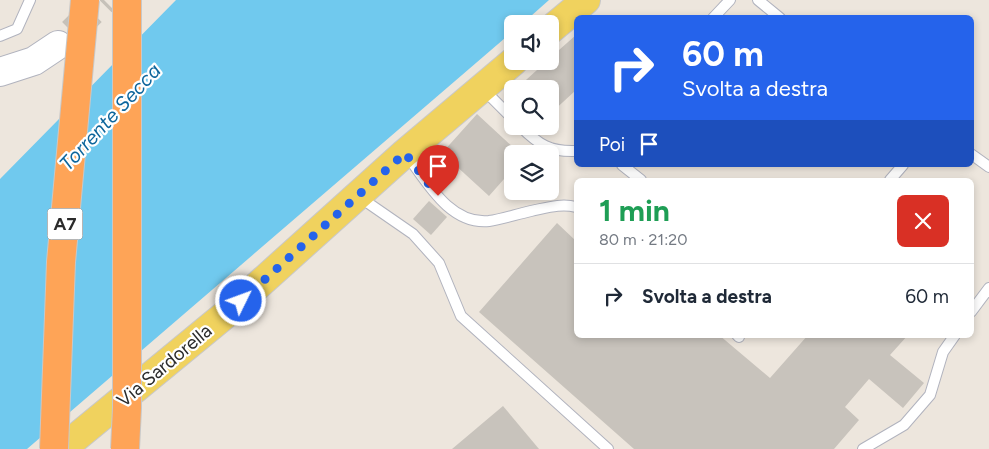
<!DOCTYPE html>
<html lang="it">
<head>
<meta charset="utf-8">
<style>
	body { margin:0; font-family:Figtree,sans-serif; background:#f6f6f7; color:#1f2937; height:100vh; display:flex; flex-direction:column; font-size:19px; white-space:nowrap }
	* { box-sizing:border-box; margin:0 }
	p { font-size:16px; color:#747a83 }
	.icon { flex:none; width:28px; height:28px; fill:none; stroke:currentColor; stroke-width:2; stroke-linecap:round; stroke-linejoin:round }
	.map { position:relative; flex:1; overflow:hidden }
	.drawer { position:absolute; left:574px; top:178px; width:400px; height:160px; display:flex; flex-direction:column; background:#fff; border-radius:8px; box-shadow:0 2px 8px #0003 }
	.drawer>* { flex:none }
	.top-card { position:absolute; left:574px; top:15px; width:400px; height:152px; border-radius:8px; box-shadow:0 2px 8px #0003; background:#2563eb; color:#fff; overflow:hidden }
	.tools { position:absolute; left:504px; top:15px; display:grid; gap:10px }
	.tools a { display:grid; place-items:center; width:55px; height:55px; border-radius:8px; background:#fff; box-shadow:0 2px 8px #0003; font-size:25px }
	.pin { position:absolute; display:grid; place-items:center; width:42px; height:42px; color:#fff; margin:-51px -21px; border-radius:50% 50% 50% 0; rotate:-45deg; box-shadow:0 0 5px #0007 }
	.pin .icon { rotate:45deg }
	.me { position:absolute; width:55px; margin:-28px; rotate:48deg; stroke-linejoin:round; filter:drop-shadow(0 0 4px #0008) }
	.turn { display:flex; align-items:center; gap:18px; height:105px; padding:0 25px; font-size:22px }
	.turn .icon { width:65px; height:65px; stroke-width:2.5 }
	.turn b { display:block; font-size:35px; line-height:42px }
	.then { display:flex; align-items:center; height:48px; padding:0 25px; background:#0003; gap:10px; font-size:19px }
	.round { display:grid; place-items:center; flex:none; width:52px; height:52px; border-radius:8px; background:#f6f6f7 }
	.overview { display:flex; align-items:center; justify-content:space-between; height:85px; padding:0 25px }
	h1 { font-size:30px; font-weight:700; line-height:38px; color:#1e9e55 }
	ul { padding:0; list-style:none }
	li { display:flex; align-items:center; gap:15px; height:65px; padding:0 25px; border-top:1px solid #e0e1e3 }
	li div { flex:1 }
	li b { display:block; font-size:19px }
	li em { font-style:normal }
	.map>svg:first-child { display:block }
	.water { fill:#70c9ee }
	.building { fill:#c8c3bc }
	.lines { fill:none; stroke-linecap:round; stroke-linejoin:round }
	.secondary-tunnel { stroke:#c6c1b9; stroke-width:28; stroke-dasharray:28 14; stroke-linecap:butt }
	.service-casing { stroke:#b1b3be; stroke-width:12 }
	.secondary-casing { stroke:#b1b3be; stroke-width:30 }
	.primary-casing { stroke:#c8c8c8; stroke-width:30 }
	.service { stroke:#fff; stroke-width:10 }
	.secondary { stroke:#fff; stroke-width:28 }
	.primary { stroke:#f0d25e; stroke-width:28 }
	.motorway-bridge-casing { stroke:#c8c8c8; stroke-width:30; stroke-linecap:butt }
	.motorway-bridge { stroke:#fea457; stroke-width:28 }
	.route { stroke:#2563eb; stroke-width:9; stroke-dasharray:0 16.2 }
	.labels { text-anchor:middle; stroke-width:4.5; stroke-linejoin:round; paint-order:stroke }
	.shield { fill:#fff; stroke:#6b6b6b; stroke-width:1 }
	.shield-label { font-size:18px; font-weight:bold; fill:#2b2b2b }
	.street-label { font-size:19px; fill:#2b2b2b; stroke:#fff }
	.water-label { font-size:20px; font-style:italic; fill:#0e669c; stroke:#fff }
</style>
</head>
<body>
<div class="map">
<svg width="989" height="449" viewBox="0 0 989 449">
	<rect width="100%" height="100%" fill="#ede6dd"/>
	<path class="water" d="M176,0H549L522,24H512V32L27,449H0V179Z"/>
	<g class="building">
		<path d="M576,35V90L550,114V89H516L547,61H550V58Z"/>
		<path d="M477,114L515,149L512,150V170L489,196L442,153Z"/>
		<path d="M429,201L447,217L431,235L413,219Z"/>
		<path d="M557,223L576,241V335H719L770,378L808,335H908L890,355L924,383L903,408L869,379L845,407L859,420L834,449H634L479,312Z"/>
		<path d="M503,406L539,449H452Z"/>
	</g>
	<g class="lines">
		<path class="secondary-tunnel" d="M72,32L104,0"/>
		<g class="service-casing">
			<g id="service">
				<path d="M758,0L780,18"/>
				<path d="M713,18L730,0"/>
				<path d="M0,36L17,29L30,0"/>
				<path d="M483,89L512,118"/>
				<path d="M520,126C539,145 550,152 576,151"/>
				<path d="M406,154C426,180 449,225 489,221C503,219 517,214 531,211C546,208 561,203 576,207"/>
				<path d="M971,154L989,167"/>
				<path d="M622,165L641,180"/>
				<path d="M890,180L903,165"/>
				<path d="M358,196L413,234L439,263L461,316L608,449"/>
				<path d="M971,312L989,288"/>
				<path d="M737,335L739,337"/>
				<path d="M863,449L904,425L930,395L943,352L955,335"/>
			</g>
		</g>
		<g class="secondary-casing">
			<path id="secondary" d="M0,72L34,61L58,45"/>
		</g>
		<g class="primary-casing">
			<g id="primary">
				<path d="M550,30L586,0"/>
				<path d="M62,449L226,314L405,153L514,61"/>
			</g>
		</g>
		<use href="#service" class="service"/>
		<use href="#secondary" class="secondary"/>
		<use href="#primary" class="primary"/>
		<g class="motorway-bridge-casing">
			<g id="motorway-bridge">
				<path d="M54,449L61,262L85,0"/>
				<path d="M125,449L127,408V0"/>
			</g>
		</g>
		<use href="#motorway-bridge" class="motorway-bridge"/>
	</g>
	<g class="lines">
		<path class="route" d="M241,301L405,153L438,196"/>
	</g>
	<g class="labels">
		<rect class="shield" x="47.5" y="208.5" width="35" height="31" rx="4"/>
		<g class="shield-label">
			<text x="65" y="230">A7</text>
		</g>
		<g class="street-label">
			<text transform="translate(164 365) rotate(-40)" y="7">Via Sardorella</text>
		</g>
		<g class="water-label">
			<text transform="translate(110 117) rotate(-47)" y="7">Torrente Secca</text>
		</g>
	</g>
</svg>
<div class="tools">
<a><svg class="icon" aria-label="sound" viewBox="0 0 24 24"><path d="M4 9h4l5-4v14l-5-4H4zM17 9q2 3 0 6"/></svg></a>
<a><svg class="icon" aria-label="search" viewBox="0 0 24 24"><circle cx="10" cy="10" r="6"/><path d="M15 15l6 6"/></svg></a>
<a><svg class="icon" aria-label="layers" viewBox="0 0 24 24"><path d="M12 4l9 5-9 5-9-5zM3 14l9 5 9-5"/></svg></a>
</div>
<div class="pin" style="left:438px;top:196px;background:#d93025"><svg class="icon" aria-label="arrive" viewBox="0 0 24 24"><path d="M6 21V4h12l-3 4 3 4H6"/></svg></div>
<svg class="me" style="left:241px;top:301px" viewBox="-20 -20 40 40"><circle r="17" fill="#2563eb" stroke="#fff" stroke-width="3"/><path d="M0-11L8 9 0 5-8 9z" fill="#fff"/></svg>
<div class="top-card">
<div class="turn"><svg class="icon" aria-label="right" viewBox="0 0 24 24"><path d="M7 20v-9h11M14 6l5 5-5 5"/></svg><div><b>60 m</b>Svolta a destra</div></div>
<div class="then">Poi<svg class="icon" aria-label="arrive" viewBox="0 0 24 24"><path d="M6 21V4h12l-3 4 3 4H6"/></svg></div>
</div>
<section class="drawer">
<div class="overview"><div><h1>1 min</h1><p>80 m · 21:20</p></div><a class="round" style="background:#d93025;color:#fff"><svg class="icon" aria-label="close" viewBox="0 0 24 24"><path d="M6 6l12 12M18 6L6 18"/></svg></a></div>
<ul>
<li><svg class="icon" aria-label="right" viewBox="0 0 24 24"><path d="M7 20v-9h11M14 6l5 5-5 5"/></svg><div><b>Svolta a destra</b></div><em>60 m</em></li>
</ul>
</section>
</div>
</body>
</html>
